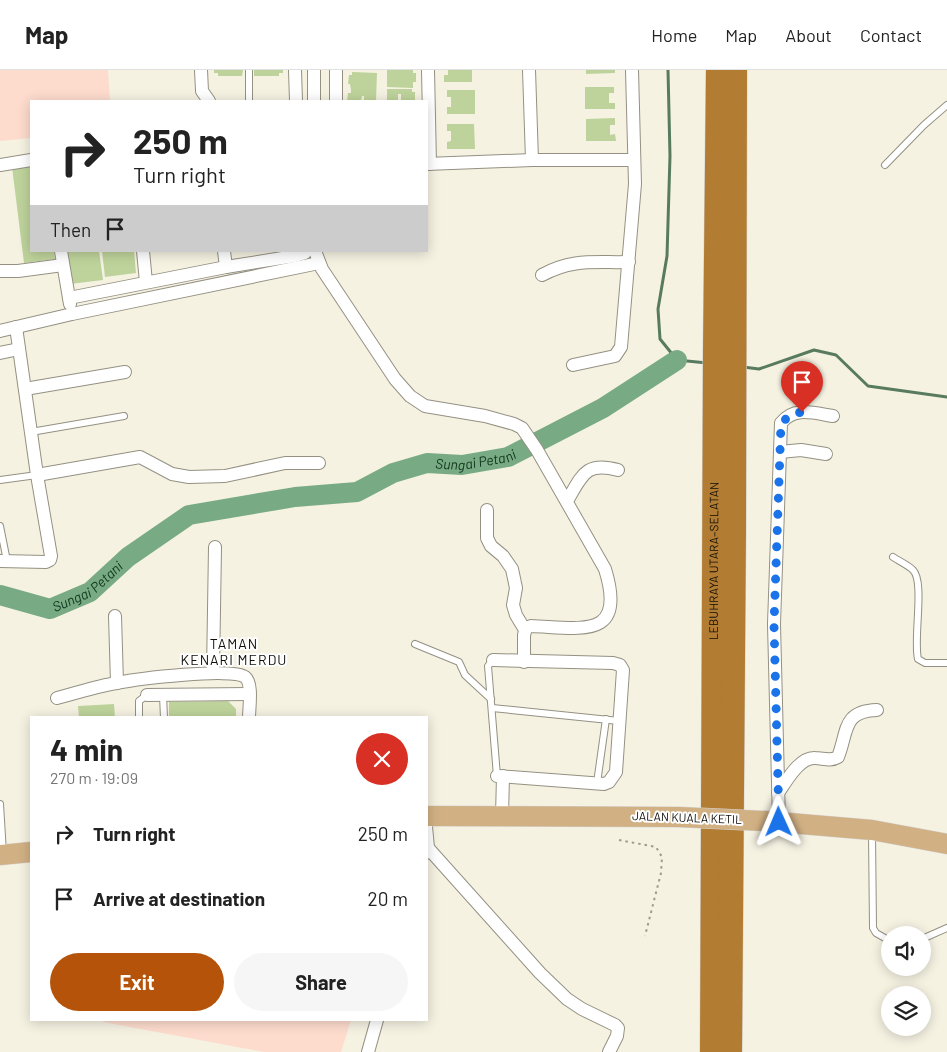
<!DOCTYPE html>
<html lang="en">
<head>
<meta charset="utf-8">
<style>
	body { margin:0; font-family:Barlow,sans-serif; background:#f6f6f6; color:#222; height:100vh; display:flex; flex-direction:column; font-size:19px; white-space:nowrap }
	* { box-sizing:border-box; margin:0 }
	p { font-size:16px; color:#767676 }
	.icon { flex:none; width:28px; height:28px; fill:none; stroke:currentColor; stroke-width:2; stroke-linecap:round; stroke-linejoin:round }
	.map { position:relative; flex:1; overflow:hidden }
	.panel { position:absolute; left:30px; top:646px; width:398px; height:305px; display:flex; flex-direction:column; background:#fff; border-radius:0px; box-shadow:0 2px 12px #0003 }
	.panel>* { flex:none }
	.guide { position:absolute; left:30px; top:30px; width:398px; height:152px; border-radius:0px; box-shadow:0 2px 12px #0003; background:#fff; color:#222; overflow:hidden }
	.buttons { position:absolute; left:881px; top:856px; display:grid; gap:10px }
	.buttons a { display:grid; place-items:center; width:50px; height:50px; border-radius:50%; background:#fff; box-shadow:0 2px 12px #0003; font-size:25px }
	.pin { position:absolute; display:grid; place-items:center; width:42px; height:42px; color:#fff; margin:-51px -21px; border-radius:50% 50% 50% 0; rotate:-45deg; box-shadow:0 0 5px #0007 }
	.pin .icon { rotate:45deg }
	.me { position:absolute; width:55px; margin:-28px; rotate:359deg; stroke-linejoin:round; filter:drop-shadow(0 0 4px #0008) }
	.turn { display:flex; align-items:center; gap:18px; height:105px; padding:0 20px; font-size:22px }
	.turn .icon { width:65px; height:65px; stroke-width:2.5 }
	.turn b { display:block; font-size:35px; line-height:42px }
	.then { display:flex; align-items:center; height:48px; padding:0 20px; background:#0003; gap:10px; font-size:19px }
	.round { display:grid; place-items:center; flex:none; width:52px; height:52px; border-radius:26px; background:#f6f6f6 }
	.overview { display:flex; align-items:center; justify-content:space-between; height:85px; padding:0 20px }
	h1 { font-size:30px; font-weight:700; line-height:38px }
	.button { display:flex; gap:10px; margin-top:auto; padding:10px 20px }
	.button a { flex:1; height:58px; border-radius:30px; background:#b45309; color:#fff; font-size:20px; font-weight:700; line-height:58px; text-align:center }
	.button a+a { background:#f6f6f6; color:#222 }
	ul { padding:0; list-style:none }
	li { display:flex; align-items:center; gap:15px; height:65px; padding:0 20px }
	li div { flex:1 }
	li b { display:block; font-size:19px }
	li em { font-style:normal }
	header { display:flex; align-items:center; gap:30px; box-sizing:border-box; height:70px; padding:0 25px; background:#fff; border-bottom:1px solid #e0e0e0 }
	header strong { font-size:24px }
	nav { display:flex; gap:28px; margin-inline-start:auto; font-size:18px }
	.map>svg:first-child { display:block }
	.green { fill:#fddcce }
	.lines { fill:none; stroke-linecap:round; stroke-linejoin:round }
	.stream { stroke:#587b5f; stroke-width:3 }
	.river { stroke:#78aa84; stroke-width:20 }
	.building { fill:#bed39b }
	.lane-casing { stroke:#949183; stroke-width:8 }
	.street-casing { stroke:#949183; stroke-width:14 }
	.primary-casing { stroke:#d4d3d3; stroke-width:21 }
	.highway-casing { stroke:#d4d3d3; stroke-width:25 }
	.path { stroke:#9d9b8f; stroke-width:2; stroke-dasharray:2.5 4; stroke-linecap:butt }
	.lane { stroke:#fff; stroke-width:6 }
	.street { stroke:#fff; stroke-width:12 }
	.primary { stroke:#d1b084; stroke-width:20 }
	.highway { stroke:#b27c32; stroke-width:24 }
	.primary-bridge-casing { stroke:#d4d3d3; stroke-width:21; stroke-linecap:butt }
	.primary-bridge { stroke:#d1b084; stroke-width:20 }
	.route { stroke:#1a73e8; stroke-width:9; stroke-dasharray:0 16.2 }
	.labels { text-anchor:middle; stroke-width:4; stroke-linejoin:round; paint-order:stroke }
	.street-label { font-size:12px; fill:#0e0d08; stroke:#fff }
	.water-label { font-size:14px; font-style:italic; fill:#0e351b; stroke:#fff }
	.neighbourhood-label { font-size:14px; letter-spacing:1px; fill:#0e0d08; stroke:#fff }
</style>
</head>
<body>
<header>
<strong>Map</strong>
<nav><a>Home</a><a>Map</a><a>About</a><a>Contact</a></nav>
</header>
<div class="map">
<svg width="947" height="982" viewBox="0 0 947 982">
	<rect width="100%" height="100%" fill="#f5f2e2"/>
	<g class="green">
		<path d="M0,0H108L110,31H31V68L0,71Z"/>
		<path d="M104,950H351L341,982H264L103,952Z"/>
	</g>
	<g class="lines">
		<g class="stream">
			<path d="M668,0L670,86L667,186L658,239L660,269L677,290L707,293"/>
			<path d="M743,297L759,299L814,280L836,285L868,316L947,327"/>
		</g>
		<path class="river" id="s1" d="M0,525L50,539L90,522L128,487L189,445L295,427L357,422L393,403L427,393L462,395L508,387L603,338L677,290"/>
	</g>
	<g class="building">
		<path d="M214,0H243L242,6H218V3H214Z"/>
		<path d="M254,0H283V3H279V6H254Z"/>
		<path d="M387,0H413V3H416V12H413V18L387,17Z"/>
		<path d="M448,0H472V12H444V5H448Z"/>
		<path d="M586,0H615V3L586,4Z"/>
		<path d="M352,2L377,3L376,31H364V26H362L361,31H347L348,23H351V20L350,14H348L349,5H352Z"/>
		<path d="M585,17H614V23H609V33H615V39H585Z"/>
		<path d="M387,19H412V22H415V31H401V24H398V31H387Z"/>
		<path d="M447,20H475V44H447V37H451V27H447Z"/>
		<path d="M615,48V55H610V65L615,64L616,71H586V49Z"/>
		<path d="M447,54H474L475,79H447V72L451,71V61H447Z"/>
		<path d="M31,95V181H54L55,189L24,193L12,97Z"/>
		<path d="M66,181H99L103,210L70,214Z"/>
		<path d="M102,181H134L136,203L105,207Z"/>
		<path d="M228,631L236,639V648H169V632Z"/>
		<path d="M114,634L115,648H79L78,636Z"/>
	</g>
	<g class="lines">
		<g class="lane-casing">
			<g id="lane">
				<path d="M249,0V31"/>
				<path d="M885,95L924,55L947,35"/>
				<path d="M31,362L124,346"/>
				<path d="M0,410L37,405"/>
				<path d="M0,456L7,491"/>
				<path d="M893,487C899,491 908,495 913,500C925,512 913,569 918,589L925,593H947"/>
				<path d="M415,574L459,592L465,605L491,629"/>
				<path d="M493,590L488,596L497,706"/>
				<path d="M163,625L164,648"/>
				<path d="M492,638L619,651"/>
				<path d="M139,648V631L147,625"/>
				<path d="M597,713L606,649"/>
				<path d="M0,734L3,783"/>
				<path d="M872,764L873,858L876,863L890,871"/>
				<path d="M922,869L947,858"/>
			</g>
		</g>
		<g class="street-casing">
			<g id="street">
				<path d="M201,0L202,21L209,31"/>
				<path d="M295,0L296,31"/>
				<path d="M428,0L430,94"/>
				<path d="M529,0L532,90"/>
				<path d="M314,31V0"/>
				<path d="M336,31V0"/>
				<path d="M426,94L532,90H634"/>
				<path d="M0,95L31,90"/>
				<path d="M61,181L70,234"/>
				<path d="M143,181L146,212"/>
				<path d="M224,181L226,197"/>
				<path d="M315,181L322,199L395,309L410,326L425,336L485,346L514,354L522,358L537,380L605,499C627,570 582,558 531,556L526,558L524,565V592"/>
				<path d="M0,201H18L63,195"/>
				<path d="M542,205C573,188 595,193 629,192"/>
				<path d="M69,228L226,197L295,186L305,183L304,181"/>
				<path d="M0,261L72,244L319,193"/>
				<path d="M0,283L19,279"/>
				<path d="M573,295L615,286L621,277L635,114L632,0"/>
				<path d="M25,319L125,302"/>
				<path d="M780,382L801,380L826,384"/>
				<path d="M37,405L140,387L172,404L189,407L225,406L285,393H319"/>
				<path d="M567,431C582,406 585,391 618,400"/>
				<path d="M487,440V468L491,476L503,486L512,499L516,518L513,535L516,545L525,560"/>
				<path d="M0,491L46,492L50,490L51,486L37,405L16,257"/>
				<path d="M115,546L117,613"/>
				<path d="M493,590L613,593L620,595L623,600L616,702L609,712L604,714L497,706"/>
				<path d="M213,602L215,477"/>
				<path d="M147,625L249,624"/>
				<path d="M57,628C77,623 97,616 117,613C136,609 233,597 245,607C253,613 249,638 249,648"/>
				<path d="M778,723C786,712 799,687 815,688C823,688 830,692 838,687C848,662 842,641 877,640"/>
				<path d="M502,746L503,706"/>
				<path d="M779,752L774,554L781,353C794,336 814,343 833,346"/>
				<path d="M426,757L428,778L426,783"/>
				<path d="M428,778L540,903L567,929L582,939L615,955L618,958L617,966L609,982"/>
				<path d="M368,982L377,950"/>
			</g>
		</g>
		<g class="primary-casing">
			<g id="primary">
				<path d="M426,746L679,747"/>
				<path d="M766,751L872,760L947,774"/>
				<path d="M0,785L31,782"/>
			</g>
		</g>
		<g class="highway-casing">
			<g id="highway">
				<path id="s2" d="M712,982L715,281L718,0"/>
				<path d="M730,982L734,457L735,0"/>
			</g>
		</g>
		<path class="path" d="M619,770L656,777L662,787L661,803L645,866"/>
		<use href="#lane" class="lane"/>
		<use href="#street" class="street"/>
		<use href="#primary" class="primary"/>
		<use href="#highway" class="highway"/>
		<g class="primary-bridge-casing">
			<path id="primary-bridge" d="M679,747L766,751"/>
		</g>
		<use href="#primary-bridge" class="primary-bridge"/>
	</g>
	<g class="lines">
		<path class="route" d="M779,752L774,554L781,353L792,344L802,342"/>
	</g>
	<g class="labels">
		<g class="street-label">
			<text dy="4" stroke="none"><textPath href="#s2" startOffset="491">LEBUHRAYA UTARA–SELATAN</textPath></text>
			<text transform="translate(687 748) rotate(2)" y="4">JALAN KUALA KETIL</text>
		</g>
		<g class="water-label">
			<text dy="5" stroke="none"><textPath href="#s1" startOffset="516">Sungai Petani</textPath></text>
			<text dy="5" stroke="none"><textPath href="#s1" startOffset="96">Sungai Petani</textPath></text>
		</g>
		<g class="neighbourhood-label">
			<text x="234" y="579">TAMAN<tspan x="234" dy="16">KENARI MERDU</tspan></text>
		</g>
	</g>
</svg>
<div class="buttons">
<a><svg class="icon" aria-label="sound" viewBox="0 0 24 24"><path d="M4 9h4l5-4v14l-5-4H4zM17 9q2 3 0 6"/></svg></a>
<a><svg class="icon" aria-label="layers" viewBox="0 0 24 24"><path d="M12 4l9 5-9 5-9-5zM3 14l9 5 9-5"/></svg></a>
</div>
<div class="pin" style="left:802px;top:342px;background:#d93025"><svg class="icon" aria-label="arrive" viewBox="0 0 24 24"><path d="M6 21V4h12l-3 4 3 4H6"/></svg></div>
<svg class="me" style="left:779px;top:752px" viewBox="-20 -20 40 40"><path d="M0-17L14 15 0 8-14 15z" fill="#1a73e8" stroke="#fff" stroke-width="4"/></svg>
<div class="guide">
<div class="turn"><svg class="icon" aria-label="right" viewBox="0 0 24 24"><path d="M7 20v-9h11M14 6l5 5-5 5"/></svg><div><b>250 m</b>Turn right</div></div>
<div class="then">Then<svg class="icon" aria-label="arrive" viewBox="0 0 24 24"><path d="M6 21V4h12l-3 4 3 4H6"/></svg></div>
</div>
<section class="panel">
<div class="overview"><div><h1>4 min</h1><p>270 m · 19:09</p></div><a class="round" style="background:#d93025;color:#fff"><svg class="icon" aria-label="close" viewBox="0 0 24 24"><path d="M6 6l12 12M18 6L6 18"/></svg></a></div>
<ul>
<li><svg class="icon" aria-label="right" viewBox="0 0 24 24"><path d="M7 20v-9h11M14 6l5 5-5 5"/></svg><div><b>Turn right</b></div><em>250 m</em></li>
<li><svg class="icon" aria-label="arrive" viewBox="0 0 24 24"><path d="M6 21V4h12l-3 4 3 4H6"/></svg><div><b>Arrive at destination</b></div><em>20 m</em></li>
</ul>
<div class="button"><a>Exit</a><a>Share</a></div>
</section>
</div>
</body>
</html>
